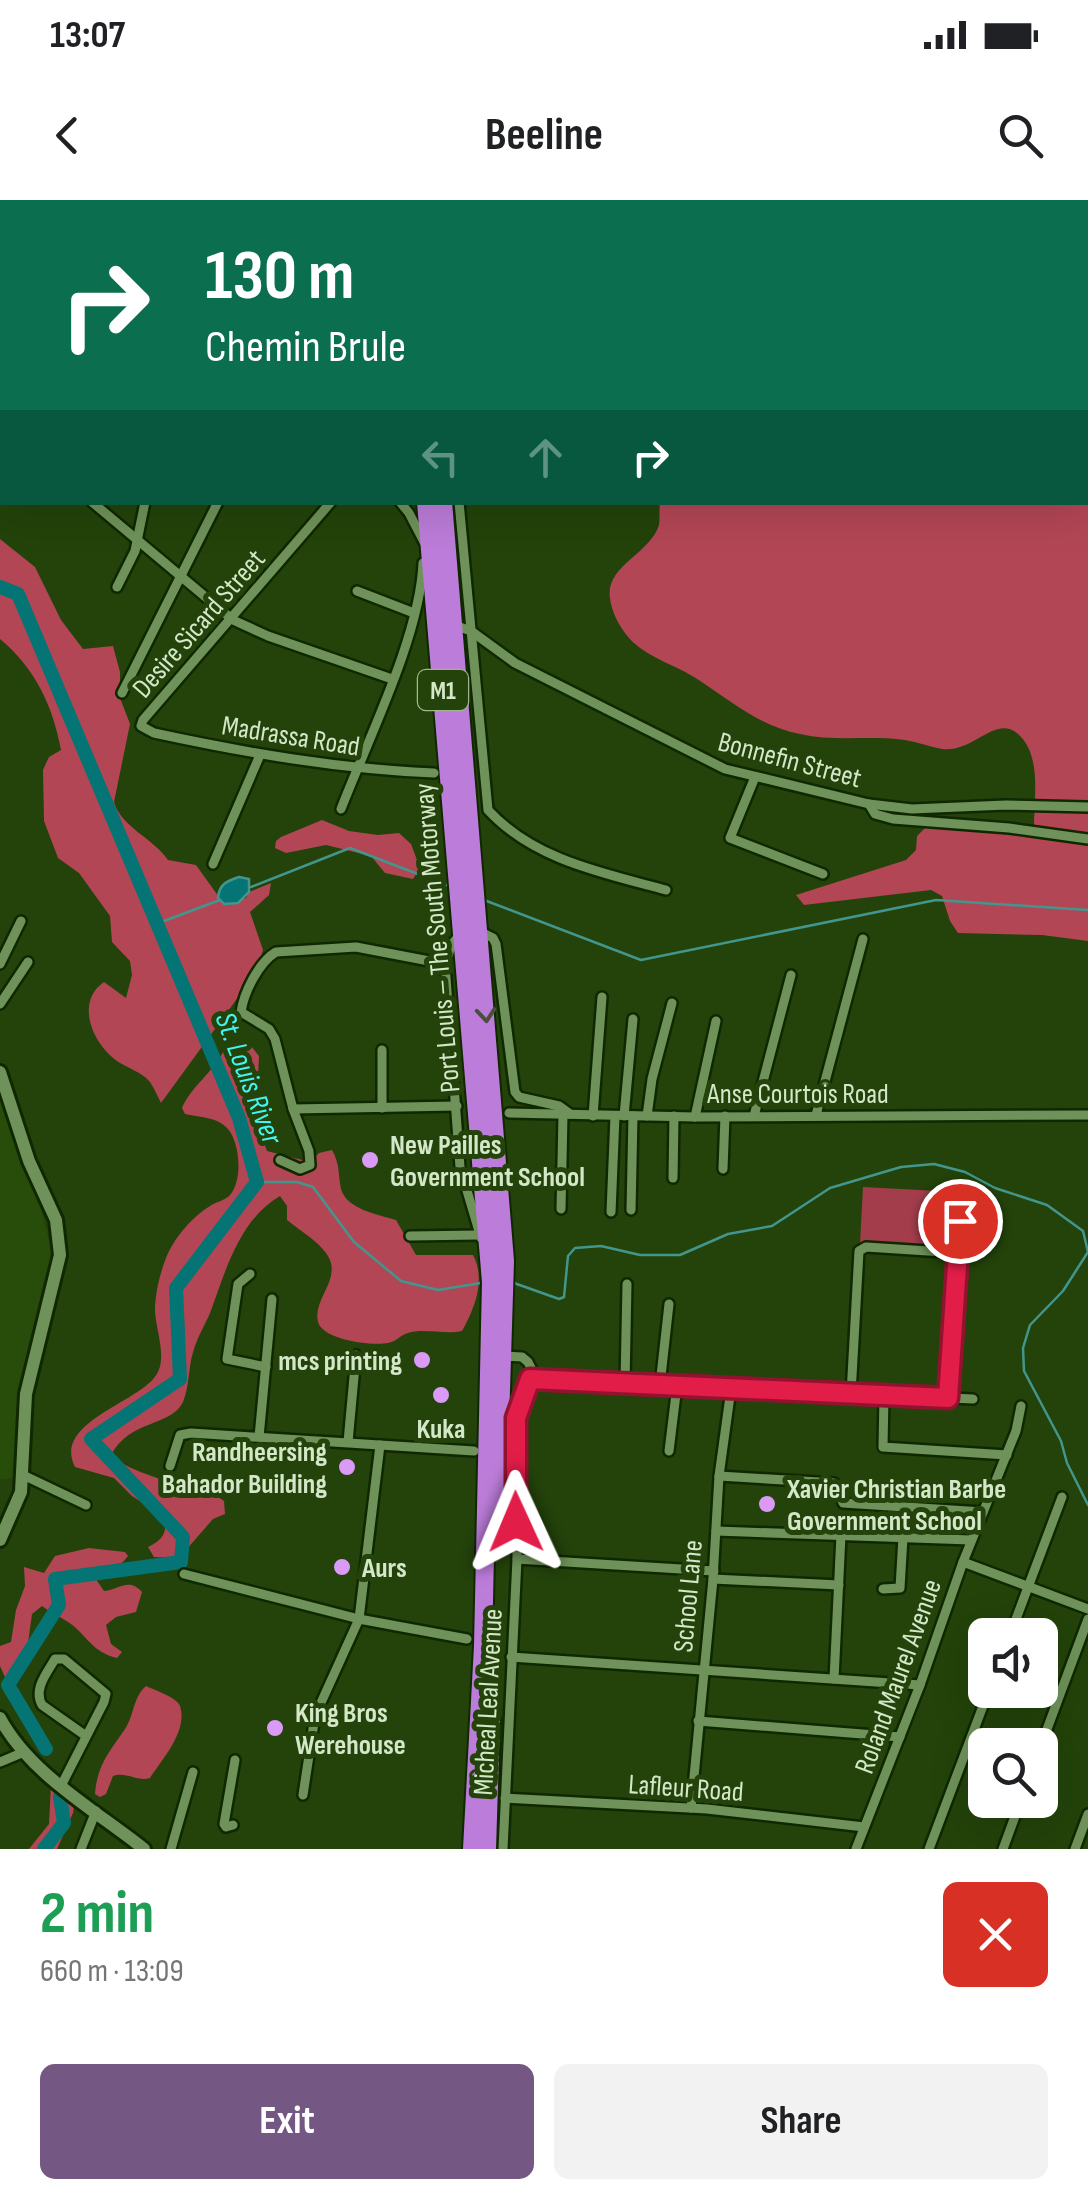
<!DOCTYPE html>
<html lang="en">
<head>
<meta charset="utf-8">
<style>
	body { margin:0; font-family:"Sofia Sans Condensed",sans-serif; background:#f2f2f2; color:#202124; height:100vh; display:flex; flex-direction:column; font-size:38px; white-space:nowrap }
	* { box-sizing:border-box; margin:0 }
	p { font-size:32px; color:#757577 }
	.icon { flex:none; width:55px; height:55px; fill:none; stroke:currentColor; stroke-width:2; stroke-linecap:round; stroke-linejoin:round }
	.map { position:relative; height:1649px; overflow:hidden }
	.sheet { display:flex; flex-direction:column; background:#fff; flex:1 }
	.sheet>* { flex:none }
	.top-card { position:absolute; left:0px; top:0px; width:1090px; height:305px; box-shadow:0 10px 40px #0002; background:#0b6e4f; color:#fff; overflow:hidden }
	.tools { position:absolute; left:968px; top:1418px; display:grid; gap:20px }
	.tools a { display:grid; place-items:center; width:90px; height:90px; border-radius:15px; background:#fff; box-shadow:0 10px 40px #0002; font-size:50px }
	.pin { position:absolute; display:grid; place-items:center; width:85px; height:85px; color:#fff; margin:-42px; border:5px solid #fff; border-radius:50%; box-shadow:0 2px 10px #0007 }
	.me { position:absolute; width:110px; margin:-55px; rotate:359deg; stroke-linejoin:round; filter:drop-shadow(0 0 8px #0008) }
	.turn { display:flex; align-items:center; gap:35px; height:210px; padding:0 40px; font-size:45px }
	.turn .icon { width:130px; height:130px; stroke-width:2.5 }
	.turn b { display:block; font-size:70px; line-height:85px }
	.lanes { display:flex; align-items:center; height:95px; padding:0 40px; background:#0003; justify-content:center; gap:50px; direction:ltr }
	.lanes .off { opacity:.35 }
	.round { display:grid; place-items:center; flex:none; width:105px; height:105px; border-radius:15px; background:#f2f2f2 }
	.overview { display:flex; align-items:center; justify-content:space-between; height:170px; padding:0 40px }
	h1 { font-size:60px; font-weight:700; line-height:75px; color:#1e9e55 }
	.action { display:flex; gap:20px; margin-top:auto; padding:20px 40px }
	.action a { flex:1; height:115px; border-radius:15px; background:#745782; color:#fff; font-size:40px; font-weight:700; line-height:115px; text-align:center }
	.action a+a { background:#f2f2f2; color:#202124 }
	.status { display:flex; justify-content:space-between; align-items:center; height:70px; padding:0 50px; background:#fff; direction:ltr }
	.status svg { height:28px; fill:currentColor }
	header { display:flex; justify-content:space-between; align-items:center; height:130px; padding:0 40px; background:#fff; font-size:45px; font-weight:700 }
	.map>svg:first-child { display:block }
	.built { fill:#284d0b }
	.green { fill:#a33d4c }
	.forest { fill:#b34655 }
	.water { fill:#047474; stroke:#42968e; stroke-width:2.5 }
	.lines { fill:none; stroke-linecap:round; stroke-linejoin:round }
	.stream { stroke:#42968e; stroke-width:2.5 }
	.river { stroke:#047474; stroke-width:14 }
	.street-casing { stroke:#102800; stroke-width:14 }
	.secondary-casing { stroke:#102800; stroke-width:18 }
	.highway-casing { stroke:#102800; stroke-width:22 }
	.street { stroke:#6e9259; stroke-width:9 }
	.secondary { stroke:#6e9259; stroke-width:12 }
	.highway { stroke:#bc7cd9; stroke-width:18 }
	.tram { stroke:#769064; stroke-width:2.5 }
	.oneway { stroke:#49513e }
	.route-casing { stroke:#92132f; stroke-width:25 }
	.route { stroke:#e11d48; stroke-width:18 }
	.poi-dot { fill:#da9af6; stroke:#23430a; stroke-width:4 }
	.labels { text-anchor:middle; stroke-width:10; stroke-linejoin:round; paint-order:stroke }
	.shield { fill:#23430a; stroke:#9fb690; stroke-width:2.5 }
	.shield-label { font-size:25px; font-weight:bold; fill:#d4e7c9 }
	.street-label { font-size:28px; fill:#d4e7c9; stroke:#23430a }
	.poi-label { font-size:28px; font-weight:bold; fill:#d4e7c9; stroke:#23430a; text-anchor:start }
	.water-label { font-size:30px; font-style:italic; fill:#42f5f5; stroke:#23430a }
</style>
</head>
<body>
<div class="status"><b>13:07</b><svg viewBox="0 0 49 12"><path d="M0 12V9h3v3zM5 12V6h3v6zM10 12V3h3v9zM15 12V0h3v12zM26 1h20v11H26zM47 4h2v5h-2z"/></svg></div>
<header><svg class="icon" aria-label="back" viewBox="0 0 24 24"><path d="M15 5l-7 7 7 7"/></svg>Beeline<svg class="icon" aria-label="search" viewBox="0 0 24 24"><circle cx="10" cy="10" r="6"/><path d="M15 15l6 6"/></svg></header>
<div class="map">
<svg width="1088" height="1649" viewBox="0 0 1088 1649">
	<rect width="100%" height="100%" fill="#23430a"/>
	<path class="built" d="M0,884L40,1006L54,1060L22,1182L16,1278L0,1279Z"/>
	<path class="green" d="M863,987L957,992L954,1049L860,1044Z"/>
	<g class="forest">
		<path d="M0,0L16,2H2L0,218Z"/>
		<path d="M1088,225V741L1042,735L958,733L950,721L942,696L931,690L804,705L796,695L906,660L916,650L917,636L927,626L1034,627C1034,598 1042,555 1018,534C995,514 974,553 942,549C930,547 918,542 905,540C870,535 835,542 800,534C758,526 729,499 694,477C673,464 646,457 629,438C620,428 611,411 610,398C605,366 650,354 659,325C660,319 659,309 660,303L1088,302Z"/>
		<path d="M0,339L35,367L61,420L83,449L113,446L120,472V498L130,524L114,602C121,627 153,638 168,660L196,665L224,704L246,698L249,692L271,683L269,695L250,712L263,750L255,774L161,903C158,897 154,888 150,882C142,872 127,868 117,861C92,843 75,802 104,782L126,798L132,775L130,761L112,742L110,716L79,673L58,658L44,621L43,570L49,557L61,550C53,506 35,468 0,439Z"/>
		<path d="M322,620L349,631L378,635L399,633L411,644L420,668L413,679L385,673L371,656L326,645L286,653L275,648L276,641L281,637Z"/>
		<path d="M240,841H247L259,856L256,919L267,951L310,962L319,953L332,950C340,964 338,974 341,989C346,1009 379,1015 396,1020L416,1055H473C486,1079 475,1108 462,1131C445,1135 424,1128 408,1133C400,1135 396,1142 388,1143C371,1146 323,1140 318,1122C313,1101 336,1084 331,1063C327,1046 300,1031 287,1020V1006L280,996C239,1020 226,1070 210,1113C205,1125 198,1136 194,1149C188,1166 190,1185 183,1202C171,1227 130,1219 111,1255C129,1272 159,1276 183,1289L207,1280L212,1293L224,1301L225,1314L213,1319L179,1358L154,1357L148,1347C163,1340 167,1333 165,1317L132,1296L114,1278L75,1267C53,1224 133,1204 154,1178C169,1161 156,1132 155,1111C155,1094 160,1073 166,1058C174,1038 192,1017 210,1006C216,1002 226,1000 230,995C243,980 240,943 228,929C218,917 199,917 185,914L182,908C192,885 214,872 224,850H230Z"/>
		<path d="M89,1348L125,1352L128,1356L123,1362L93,1375L104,1391C119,1390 128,1377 142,1392L136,1412L116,1417L106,1425L111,1444L122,1452L117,1458C97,1453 91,1443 77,1429C68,1420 53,1414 42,1406L32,1414L24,1473L5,1477L0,1466V1446L11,1442L16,1410L25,1386L24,1367L44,1373L55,1356Z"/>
		<path d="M146,1486C154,1490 177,1497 180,1506C188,1531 163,1558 150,1578C137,1582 126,1571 113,1576L106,1594L100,1597L95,1594C97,1565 110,1551 125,1529C134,1516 133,1497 146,1486Z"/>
		<path d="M51,1584L75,1600L73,1613L57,1649H29L49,1624Z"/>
	</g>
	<path class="water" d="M239,677L249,679V692L238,703L224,704L218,698C219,684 227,681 239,677Z"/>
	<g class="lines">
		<g class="stream">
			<path d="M251,687L350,648L449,686"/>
			<path d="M484,700L641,760L936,700L1088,710"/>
			<path d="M156,724L220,700"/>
			<path d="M257,982H297L313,987L354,1042L401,1081L438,1090L481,1083"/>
			<path d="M514,1083L559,1099L564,1097L568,1056L575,1048L601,1046L640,1055H680L728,1034L772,1026L830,988L901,967L934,964L965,972L995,988L1047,1005L1083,1031L1088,1052L1063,1091L1030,1125L1023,1148L1024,1171L1061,1241L1067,1263L1088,1305"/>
		</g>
		<g class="river">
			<path d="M0,387L18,394L239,918L257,982L176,1088L180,1179L91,1239L183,1337L181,1362L55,1379L59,1405L8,1485L46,1549"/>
			<path d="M44,1649L64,1623L60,1597"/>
		</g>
		<g class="street-casing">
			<g id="street">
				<path d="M179,0L181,2"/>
				<path d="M382,0L392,2"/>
				<path d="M283,2L286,0"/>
				<path d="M333,2L337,0"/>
				<path d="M359,2L362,0"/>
				<path d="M562,2L564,0"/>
				<path d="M632,2L633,0"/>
				<path d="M92,302L233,420L268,436L392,479"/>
				<path d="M331,302L143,520L141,526L154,533C247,553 339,569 434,573"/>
				<path d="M400,302L409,313L424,342"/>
				<path d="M459,302L488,610C534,660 603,673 666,690"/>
				<path d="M117,387L135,351L145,302"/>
				<path d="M357,391L414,413"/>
				<path d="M454,425L471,431L515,463L725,569L869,604L912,609L1006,605L1088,607"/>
				<path d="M122,493L218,302"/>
				<path d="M755,577L730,638L823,674"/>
				<path d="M869,604L875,614L893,619L1009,628L1088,639"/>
				<path d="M341,609C368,539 420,436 423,363"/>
				<path d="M213,664L260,555"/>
				<path d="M479,731L493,738L496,744L515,892L519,897L559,906L570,914"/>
				<path d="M459,736L452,744L445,764L460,967L481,1038"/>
				<path d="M0,764L21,721"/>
				<path d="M445,764L356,747L276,752C259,762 244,792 241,812L269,829L275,839L293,909L457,906"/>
				<path d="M0,804L28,762"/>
				<path d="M382,908V850"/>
				<path d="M509,913L695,917L1088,915"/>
				<path d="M816,915L863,739"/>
				<path d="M593,916L602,797"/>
				<path d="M624,916L633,819"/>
				<path d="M647,916L652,879L672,803"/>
				<path d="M754,916L791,775"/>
				<path d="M695,917L716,821"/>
				<path d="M280,960L300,969L310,965L309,951L293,909"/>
				<path d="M723,969L725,916"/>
				<path d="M673,978L674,916"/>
				<path d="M561,1009L563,915"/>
				<path d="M631,1010L633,916"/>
				<path d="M611,1012L615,916"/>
				<path d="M410,1036L479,1035"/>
				<path d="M250,1074L238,1084L227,1159L266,1167"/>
				<path d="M530,1179L973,1199"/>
				<path d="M625,1183L627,1084"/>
				<path d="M660,1185L669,1104"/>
				<path d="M851,1194L859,1051L866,1047L959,1053"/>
				<path d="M884,1196L883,1247L1007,1255"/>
				<path d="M948,1198L961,990"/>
				<path d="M259,1237L272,1099"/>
				<path d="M348,1242L356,1155"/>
				<path d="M669,1251L677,1186"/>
				<path d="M170,1266L180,1235L191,1233L474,1251"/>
				<path d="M23,1275L86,1305"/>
				<path d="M719,1276L834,1283L843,1303L983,1312"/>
				<path d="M716,1331L971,1340"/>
				<path d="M517,1359L714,1371"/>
				<path d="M963,1362L1088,1409"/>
				<path d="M184,1374L359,1419L467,1439"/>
				<path d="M713,1379L839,1385"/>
				<path d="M883,1389L900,1388L903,1337"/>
				<path d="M1010,1435L1062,1297"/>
				<path d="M511,1457L920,1485"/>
				<path d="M834,1479L841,1335"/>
				<path d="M698,1521L900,1537"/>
				<path d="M1040,1548L1088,1419"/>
				<path d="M0,1562L24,1552"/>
				<path d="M62,1584L104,1502L106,1494L64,1459H55C47,1473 33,1489 42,1505L86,1536"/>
				<path d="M303,1595L315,1516L359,1419L380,1245"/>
				<path d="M505,1598L707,1609L864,1627"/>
				<path d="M691,1608L713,1379L719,1276L731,1189"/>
				<path d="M233,1625L226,1627L224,1624L235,1560"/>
				<path d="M81,1649L96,1611"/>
				<path d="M171,1649L193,1572"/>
				<path d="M503,1649L517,1359V1218L532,1170L528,1162L522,1157L503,1156"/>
				<path d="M856,1649L920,1485L963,1362L1016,1231L1021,1206"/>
				<path d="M929,1649L989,1490"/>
				<path d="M1003,1649L1021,1600"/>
				<path d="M1075,1649L1088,1614"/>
			</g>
		</g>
		<g class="secondary-casing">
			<g id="secondary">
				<path d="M455,2L457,0"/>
				<path d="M0,872L29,961L56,1020L60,1055L26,1194L21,1292L0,1340"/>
				<path d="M0,1518C30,1574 95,1610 144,1649"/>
			</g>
		</g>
		<g class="highway-casing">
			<g id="highway">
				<path d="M412,2V0"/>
				<path d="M428,2V0"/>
				<path d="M426,302L491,1082L483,1446L472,1649"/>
				<path d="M443,302L505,1061L497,1319"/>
				<path d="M487,1649L491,1520"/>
			</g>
		</g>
		<use href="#street" class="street"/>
		<use href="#secondary" class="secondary"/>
		<use href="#highway" class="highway"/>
		<g class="tram">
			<path d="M314,2L317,0"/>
			<path d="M0,237L2,236"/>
		</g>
	</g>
	<defs><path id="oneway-chevron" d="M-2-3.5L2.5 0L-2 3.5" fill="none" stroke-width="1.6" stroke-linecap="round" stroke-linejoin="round" transform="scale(2.5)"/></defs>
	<use class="oneway" href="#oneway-chevron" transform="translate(486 815) rotate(85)"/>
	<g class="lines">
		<g class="route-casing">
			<path id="route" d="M516,1322V1218L530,1179L948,1198L960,1021"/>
		</g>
		<use href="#route" class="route"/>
	</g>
	<g class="poi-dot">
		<circle cx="370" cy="960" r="10"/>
		<circle cx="422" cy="1160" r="10"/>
		<circle cx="441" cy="1195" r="10"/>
		<circle cx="347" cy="1267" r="10"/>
		<circle cx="767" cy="1304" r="10"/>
		<circle cx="342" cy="1367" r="10"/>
		<circle cx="275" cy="1528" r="10"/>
	</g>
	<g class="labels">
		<rect class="shield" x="418" y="470" width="50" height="40" rx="8"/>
		<g class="shield-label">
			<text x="443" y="499">M1</text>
		</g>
		<g class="street-label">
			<text transform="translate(198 423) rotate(-49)" y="10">Desire Sicard Street</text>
			<text transform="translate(291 535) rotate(9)" y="10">Madrassa Road</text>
			<text transform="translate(790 559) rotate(15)" y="10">Bonnefin Street</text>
			<text transform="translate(436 738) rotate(-95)" y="10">Port Louis – The South Motorway</text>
			<text x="798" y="903">Anse Courtois Road</text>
			<text transform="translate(687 1396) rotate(-85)" y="10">School Lane</text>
			<text transform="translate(897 1476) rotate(-70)" y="10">Roland Maurel Avenue</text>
			<text transform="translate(487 1502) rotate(-87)" y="10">Micheal Leal Avenue</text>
			<text transform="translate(686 1587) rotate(4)" y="10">Lafleur Road</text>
		</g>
		<g class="poi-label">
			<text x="390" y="954">New Pailles<tspan x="390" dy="32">Government School</tspan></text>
			<text x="402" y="1170" text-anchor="end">mcs printing</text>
			<text x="441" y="1238" text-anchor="middle">Kuka</text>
			<text x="327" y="1261" text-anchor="end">Randheersing<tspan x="327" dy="32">Bahador Building</tspan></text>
			<text x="787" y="1298">Xavier Christian Barbe<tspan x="787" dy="32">Government School</tspan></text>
			<text x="362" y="1377">Aurs</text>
			<text x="295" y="1522">King Bros<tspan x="295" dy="32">Werehouse</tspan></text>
		</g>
		<g class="water-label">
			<text transform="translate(249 878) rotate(69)" y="10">St. Louis River</text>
		</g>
	</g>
</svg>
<div class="tools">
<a><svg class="icon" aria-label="sound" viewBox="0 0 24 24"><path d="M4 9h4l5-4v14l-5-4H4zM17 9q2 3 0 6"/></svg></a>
<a><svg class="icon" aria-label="search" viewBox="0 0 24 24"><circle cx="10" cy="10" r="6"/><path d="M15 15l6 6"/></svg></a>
</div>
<div class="pin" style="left:960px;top:1021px;background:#d93025"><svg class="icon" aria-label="arrive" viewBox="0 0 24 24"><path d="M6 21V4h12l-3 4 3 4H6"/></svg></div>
<svg class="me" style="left:516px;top:1322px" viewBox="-20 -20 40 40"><path d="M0-17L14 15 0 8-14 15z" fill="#e11d48" stroke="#fff" stroke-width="4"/></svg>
<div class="top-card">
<div class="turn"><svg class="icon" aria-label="right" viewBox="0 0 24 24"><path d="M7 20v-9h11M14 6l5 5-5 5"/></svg><div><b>130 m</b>Chemin Brule</div></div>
<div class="lanes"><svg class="icon off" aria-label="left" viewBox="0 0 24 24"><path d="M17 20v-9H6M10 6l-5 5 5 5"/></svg><svg class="icon off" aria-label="ahead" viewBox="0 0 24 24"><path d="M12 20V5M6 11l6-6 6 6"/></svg><svg class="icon" aria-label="right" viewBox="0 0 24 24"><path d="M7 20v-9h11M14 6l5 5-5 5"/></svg></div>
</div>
</div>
<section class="sheet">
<div class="overview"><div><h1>2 min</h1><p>660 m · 13:09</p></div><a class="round" style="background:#d93025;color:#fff"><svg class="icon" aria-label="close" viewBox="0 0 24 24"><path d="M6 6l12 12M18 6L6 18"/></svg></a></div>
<div class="action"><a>Exit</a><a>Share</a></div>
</section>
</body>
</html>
